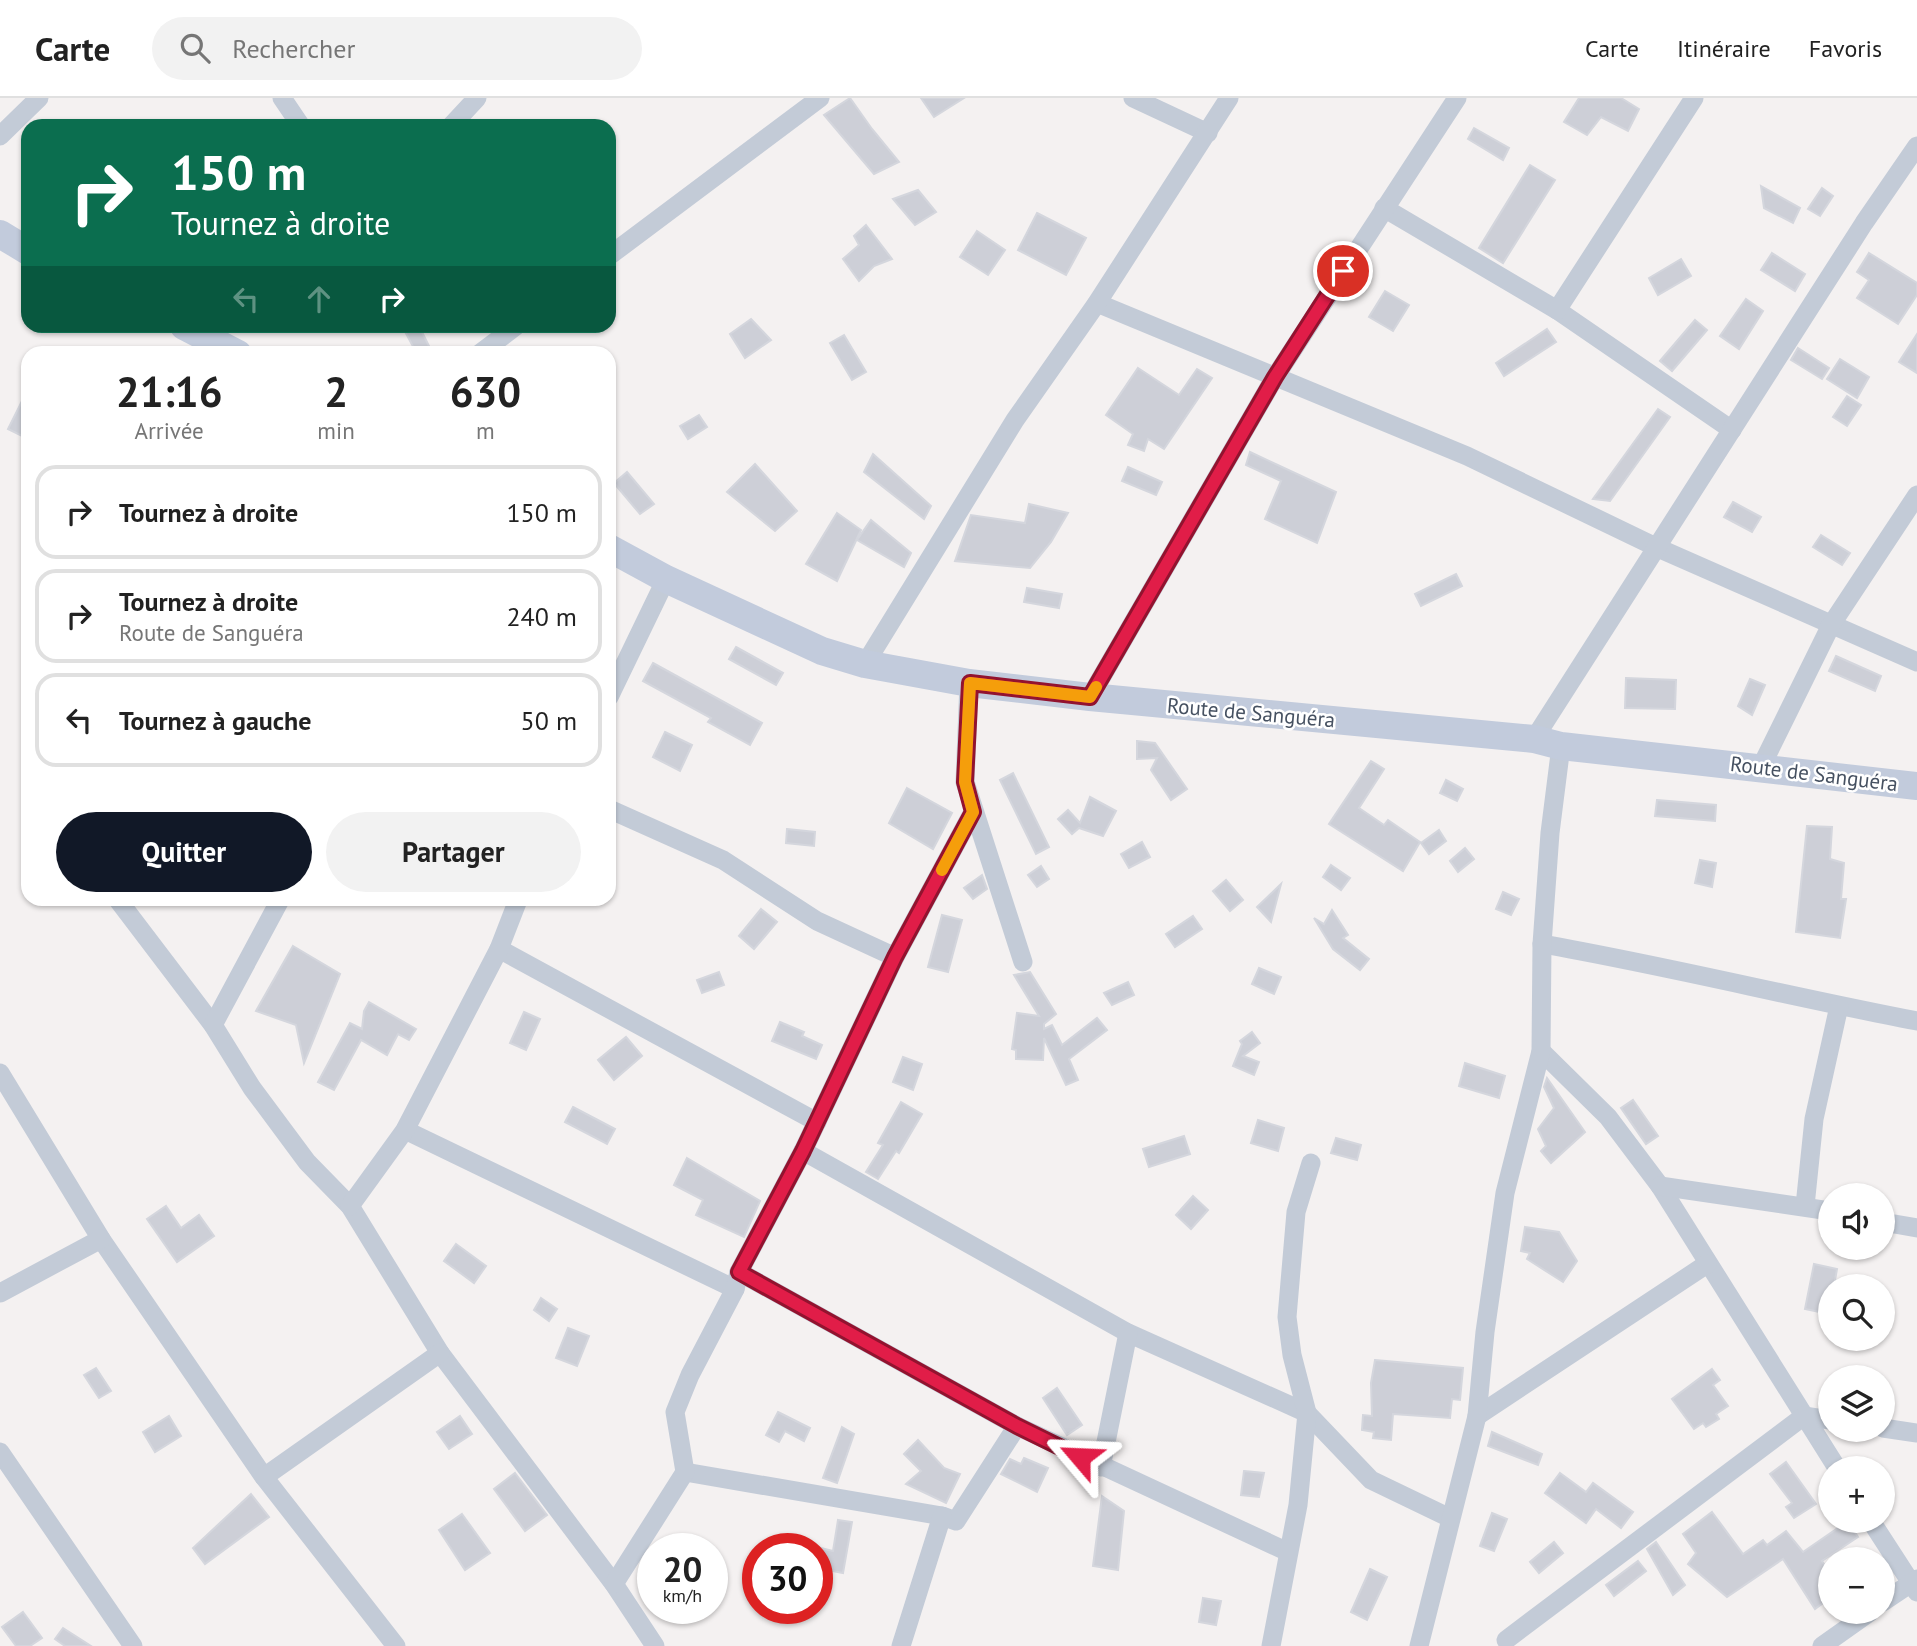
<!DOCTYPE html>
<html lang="fr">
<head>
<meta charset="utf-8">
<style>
	body { margin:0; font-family:"PT Sans",sans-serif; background:#f2f2f2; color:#222; height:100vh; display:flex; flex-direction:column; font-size:26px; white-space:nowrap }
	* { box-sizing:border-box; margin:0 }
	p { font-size:23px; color:#767676 }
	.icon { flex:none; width:38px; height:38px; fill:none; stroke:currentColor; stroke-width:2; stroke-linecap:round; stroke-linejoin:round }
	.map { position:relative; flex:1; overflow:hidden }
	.drawer { position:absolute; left:21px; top:248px; width:595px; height:560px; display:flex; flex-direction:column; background:#fff; border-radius:21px; box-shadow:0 2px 5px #0004 }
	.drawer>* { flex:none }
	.hud { position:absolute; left:21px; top:21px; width:595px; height:214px; border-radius:21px; box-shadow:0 2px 5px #0004; background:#0b6e4f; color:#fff; overflow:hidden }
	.controls { position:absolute; left:1818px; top:1085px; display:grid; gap:14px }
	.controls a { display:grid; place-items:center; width:77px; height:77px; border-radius:50%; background:#fff; box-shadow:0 2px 5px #0004; font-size:35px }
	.speed { position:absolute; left:637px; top:1435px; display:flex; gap:14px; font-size:35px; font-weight:700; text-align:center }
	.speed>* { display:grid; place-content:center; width:91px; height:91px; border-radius:50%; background:#fff; box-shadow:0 2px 5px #0004; line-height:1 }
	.speed small { font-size:18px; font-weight:400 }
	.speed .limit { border:10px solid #d22; background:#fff; color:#111 }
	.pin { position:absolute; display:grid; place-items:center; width:60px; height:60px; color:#fff; margin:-30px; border:4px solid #fff; border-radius:50%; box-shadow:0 2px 7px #0007 }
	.me { position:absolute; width:77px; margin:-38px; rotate:296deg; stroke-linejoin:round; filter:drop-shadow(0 0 5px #0008) }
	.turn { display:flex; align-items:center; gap:24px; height:147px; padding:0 35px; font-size:32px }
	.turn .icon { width:91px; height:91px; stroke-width:2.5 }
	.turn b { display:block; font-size:49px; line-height:60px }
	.lanes { display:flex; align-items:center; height:66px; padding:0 35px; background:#0003; justify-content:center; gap:35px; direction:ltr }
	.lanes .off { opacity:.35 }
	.eta { display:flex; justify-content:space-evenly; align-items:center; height:119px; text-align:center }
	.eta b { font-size:42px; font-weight:600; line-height:49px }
	.primary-button { display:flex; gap:14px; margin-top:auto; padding:14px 35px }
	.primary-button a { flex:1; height:80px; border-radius:42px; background:#111827; color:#fff; font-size:28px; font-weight:600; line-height:80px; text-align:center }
	.primary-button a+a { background:#f2f2f2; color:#222 }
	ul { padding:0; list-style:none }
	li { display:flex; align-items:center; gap:21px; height:94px; margin:0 14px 10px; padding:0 21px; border:4px solid #e0e0e0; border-radius:21px }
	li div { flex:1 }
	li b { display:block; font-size:26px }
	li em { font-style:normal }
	header { display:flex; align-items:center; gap:42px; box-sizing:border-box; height:98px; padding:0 35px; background:#fff; border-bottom:2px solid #e0e0e0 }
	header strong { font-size:33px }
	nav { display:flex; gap:38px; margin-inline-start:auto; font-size:24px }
	.search { width:490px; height:63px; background:#f2f2f2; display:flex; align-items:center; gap:18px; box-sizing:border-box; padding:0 24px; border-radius:38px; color:#767676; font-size:26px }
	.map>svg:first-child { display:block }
	.building { fill:#cdcfd7; stroke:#d4d6dd; stroke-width:2 }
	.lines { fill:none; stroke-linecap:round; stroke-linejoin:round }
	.street { stroke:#c3cbd7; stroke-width:19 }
	.secondary { stroke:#c2cbdc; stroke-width:28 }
	.route-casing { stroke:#92132f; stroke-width:18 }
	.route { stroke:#e11d48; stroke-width:12 }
	.slow { stroke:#f59e0b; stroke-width:12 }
	.labels { text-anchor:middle; stroke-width:5; stroke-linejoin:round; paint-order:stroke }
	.street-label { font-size:21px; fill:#465161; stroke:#fff }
</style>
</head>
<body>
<header>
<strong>Carte</strong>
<div class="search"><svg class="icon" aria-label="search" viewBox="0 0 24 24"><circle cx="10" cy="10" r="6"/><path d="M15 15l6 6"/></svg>Rechercher</div>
<nav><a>Carte</a><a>Itinéraire</a><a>Favoris</a></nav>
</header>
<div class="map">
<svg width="1917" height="1548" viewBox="0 0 1917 1548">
	<rect width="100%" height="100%" fill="#f4f1f1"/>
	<g class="building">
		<path d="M850,0L872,31L899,64L874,76L824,17Z"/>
		<path d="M921,0H964L934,19Z"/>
		<path d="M1579,0H1621L1639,11L1628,33L1601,19L1587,37L1564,24Z"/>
		<path d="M1474,30L1509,50L1503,62L1468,41Z"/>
		<path d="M1530,67L1555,82L1503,165L1479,150Z"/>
		<path d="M1761,88L1800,110L1793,125L1764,110Z"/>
		<path d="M1822,90L1833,98L1820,118L1808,111Z"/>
		<path d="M918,92L936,114L915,127L893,101Z"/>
		<path d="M1037,115L1086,140L1066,177L1018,152Z"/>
		<path d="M866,127L892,161L874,168L859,183L843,161L859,147L854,138Z"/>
		<path d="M977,133L1005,152L988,177L960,159Z"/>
		<path d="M1772,155L1805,176L1795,193L1761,172Z"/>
		<path d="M1869,155L1917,185V197L1898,226L1857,200L1869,182L1857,174Z"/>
		<path d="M1681,161L1691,178L1658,197L1649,180Z"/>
		<path d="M1385,193L1409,207L1393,233L1369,219Z"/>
		<path d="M1746,201L1763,213L1739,251L1720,238Z"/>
		<path d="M751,221L771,242L745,260L730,236Z"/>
		<path d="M1695,222L1707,232L1672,273L1660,263Z"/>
		<path d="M402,228H419L430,250L417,256Z"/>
		<path d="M1547,231L1556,244L1504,278L1496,265Z"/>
		<path d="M1917,236V275L1899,264Z"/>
		<path d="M844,237L866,274L852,282L830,245Z"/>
		<path d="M1798,250L1829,270L1822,281L1791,262Z"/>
		<path d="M1840,261L1869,279L1857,300L1827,281Z"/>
		<path d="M1138,270L1179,297L1197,271L1212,280L1164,351L1148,341L1144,353L1128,347L1133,336L1106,317Z"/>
		<path d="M28,291V327L22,338L8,331Z"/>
		<path d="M1847,298L1861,307L1847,328L1833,319Z"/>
		<path d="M1658,311L1670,319L1610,403L1593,401Z"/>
		<path d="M699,317L707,329L688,341L680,328Z"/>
		<path d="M1250,354L1336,394L1317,445L1265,421L1281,383L1246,367Z"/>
		<path d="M873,356L931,408L924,421L864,374Z"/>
		<path d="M755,366L797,413L775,433L727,394Z"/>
		<path d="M1128,369L1162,384L1156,397L1122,383Z"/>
		<path d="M627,374L654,406L640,416L614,385Z"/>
		<path d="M1733,404L1761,419L1752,434L1724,419Z"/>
		<path d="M1029,406L1068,415L1051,444L1030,470L955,463L971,417L1025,425Z"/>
		<path d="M837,415L861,432L837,483L806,466Z"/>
		<path d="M871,422L911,455L904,469L857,442Z"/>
		<path d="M1821,437L1850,455L1842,467L1813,449Z"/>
		<path d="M1456,476L1462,488L1421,508L1415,496Z"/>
		<path d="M1027,490L1062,496L1059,510L1024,504Z"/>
		<path d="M736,549L783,575L776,587L729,561Z"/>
		<path d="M1836,558L1881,578L1875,593L1829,573Z"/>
		<path d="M653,565L762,625L750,647L708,624L711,620L643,583Z"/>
		<path d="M1626,580L1676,582L1675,611L1625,610Z"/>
		<path d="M1750,581L1765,587L1752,617L1738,608Z"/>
		<path d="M665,634L692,647L680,673L653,659Z"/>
		<path d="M1137,643L1155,645L1187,691L1171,702L1151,672L1157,660L1137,661Z"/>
		<path d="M1371,663L1384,671L1359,710L1384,727L1388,722L1420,744L1403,773L1329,726Z"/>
		<path d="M1013,675L1049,749L1036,756L1000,682Z"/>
		<path d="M1446,682L1463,691L1457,703L1440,695Z"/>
		<path d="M907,690L952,715L933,751L889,725Z"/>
		<path d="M1090,699L1116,713L1103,738L1079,730L1072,736L1058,721L1068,712L1080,725Z"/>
		<path d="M1657,702L1716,707L1715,723L1655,718Z"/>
		<path d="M1807,728L1832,729L1830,761L1844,765L1841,801H1846L1840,840L1796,834Z"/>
		<path d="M787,731L815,734L814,748L786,745Z"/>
		<path d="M1439,732L1446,743L1429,756L1421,745Z"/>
		<path d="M1142,744L1150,759L1129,770L1121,756Z"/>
		<path d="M1465,750L1474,761L1458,774L1450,763Z"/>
		<path d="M1700,762L1716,765L1712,789L1695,785Z"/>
		<path d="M1331,767L1350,780L1341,792L1323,779Z"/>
		<path d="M1041,768L1049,781L1037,789L1028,777Z"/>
		<path d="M982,777L987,791L973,801L964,790Z"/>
		<path d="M1226,782L1243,802L1230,813L1213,793Z"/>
		<path d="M1281,786L1271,824L1257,809Z"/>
		<path d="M1503,794L1519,801L1511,817L1496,811Z"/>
		<path d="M761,811L777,824L754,851L739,838Z"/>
		<path d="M1332,812L1348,837L1343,840L1369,861L1360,872L1333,851L1314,820L1324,826Z"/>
		<path d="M942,817L962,822L948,874L928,869Z"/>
		<path d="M1193,818L1202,831L1175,849L1166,836Z"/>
		<path d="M293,848L340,876L304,965L296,927L256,913Z"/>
		<path d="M1259,870L1281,879L1274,896L1252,886Z"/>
		<path d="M719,874L724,887L702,895L697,882Z"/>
		<path d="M1030,874L1056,916L1044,926V931L1052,927L1062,947L1097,920L1107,932L1069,961L1078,982L1066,987L1044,940L1043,962L1016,961V952L1012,951L1017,915L1039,918L1014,877Z"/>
		<path d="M1128,884L1134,897L1112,907L1104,895Z"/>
		<path d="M369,904L416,931L409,942L398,936L387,957L361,942L334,992L318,984L350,925L362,931L364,913Z"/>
		<path d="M524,914L540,921L526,952L510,945Z"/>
		<path d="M780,924L804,934L802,938L822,947L816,961L772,943Z"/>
		<path d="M1252,934L1260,945L1243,958L1259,964L1254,977L1233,968L1242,946L1240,943Z"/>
		<path d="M626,939L642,958L614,982L598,962Z"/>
		<path d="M903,959L922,966L913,992L893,984Z"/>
		<path d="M1465,965L1505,978L1499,1000L1459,988Z"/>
		<path d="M1547,980L1585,1034L1551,1065L1541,1053L1546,1048L1538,1031L1554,1010L1544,989Z"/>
		<path d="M1633,1002L1658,1038L1646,1046L1621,1010Z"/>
		<path d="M901,1004L922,1016L899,1055L896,1053L878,1081L866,1074L883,1047L878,1045Z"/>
		<path d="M573,1009L615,1031L607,1046L565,1024Z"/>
		<path d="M1258,1022L1284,1030L1278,1053L1251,1045Z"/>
		<path d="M1184,1038L1190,1056L1149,1069L1143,1051Z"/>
		<path d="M1336,1040L1361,1047L1357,1062L1331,1055Z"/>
		<path d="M687,1060L760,1103L744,1139L696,1117L703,1102L674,1087Z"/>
		<path d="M1193,1098L1208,1112L1191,1131L1176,1117Z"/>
		<path d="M166,1108L181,1130L199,1117L214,1138L177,1164L147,1121Z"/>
		<path d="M1525,1129L1559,1134L1577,1163L1563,1184L1527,1161L1530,1155L1521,1153Z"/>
		<path d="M456,1146L486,1168L474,1185L444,1163Z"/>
		<path d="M1814,1166L1837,1171L1834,1188H1830L1829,1216L1805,1211Z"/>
		<path d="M541,1200L557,1211L549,1223L534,1212Z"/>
		<path d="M568,1230L589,1238L577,1268L556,1260Z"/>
		<path d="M1375,1262L1463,1270L1460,1302L1452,1301L1450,1320L1393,1316L1391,1342L1373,1340L1374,1334L1362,1332L1363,1317L1372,1318L1371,1285Z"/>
		<path d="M96,1270L111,1293L99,1300L84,1277Z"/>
		<path d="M1712,1271L1720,1282L1713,1287L1728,1308L1716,1316L1719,1321L1706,1329L1703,1325L1694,1331L1672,1301Z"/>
		<path d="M1057,1290L1082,1327L1067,1337L1043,1300Z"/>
		<path d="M778,1314L810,1330L804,1343L785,1333L779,1344L766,1337Z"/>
		<path d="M169,1318L181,1338L155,1354L143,1334Z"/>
		<path d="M460,1318L472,1336L449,1351L437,1334Z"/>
		<path d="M842,1329L854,1336L837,1385L823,1380Z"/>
		<path d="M1492,1334L1542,1356L1538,1367L1488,1348Z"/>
		<path d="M918,1342L944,1370L960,1376L946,1405L906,1386L921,1373L904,1356Z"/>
		<path d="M1024,1360L1048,1370L1037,1394L1001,1376L1010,1361L1021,1366Z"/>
		<path d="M1786,1364L1816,1406L1794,1420L1786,1409L1792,1405L1770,1376Z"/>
		<path d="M1244,1373L1264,1375L1259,1399L1241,1397Z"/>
		<path d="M515,1375L547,1417L525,1433L494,1391Z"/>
		<path d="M1560,1375L1586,1394L1593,1385L1633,1414L1621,1430L1596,1411L1586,1425L1545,1395Z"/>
		<path d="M251,1396L269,1419L205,1466L193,1450Z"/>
		<path d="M1102,1398L1124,1413L1118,1472L1093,1468Z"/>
		<path d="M1712,1414L1743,1456L1763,1442L1767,1447L1786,1433L1803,1454L1848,1423L1858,1439L1822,1463L1830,1475V1500L1815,1511L1783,1461L1727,1499L1688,1466L1696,1455L1683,1436Z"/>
		<path d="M1492,1415L1507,1421L1494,1453L1480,1448Z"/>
		<path d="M462,1416L490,1455L465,1472L439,1432Z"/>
		<path d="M838,1422L852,1424L843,1475L817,1470V1449L833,1453Z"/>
		<path d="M1554,1444L1563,1455L1539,1475L1530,1464Z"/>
		<path d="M1656,1444L1685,1487L1673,1497L1647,1451Z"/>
		<path d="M1638,1463L1646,1473L1614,1498L1606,1487Z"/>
		<path d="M1370,1471L1387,1479L1367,1522L1351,1514Z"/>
		<path d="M1203,1500L1221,1503L1216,1527L1199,1524Z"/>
		<path d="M23,1514L42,1540L30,1548H16L2,1529Z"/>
		<path d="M63,1530L91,1548H65L55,1541Z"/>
	</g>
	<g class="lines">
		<g class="street">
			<path d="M282,0L301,28"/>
			<path d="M1133,0L1208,35"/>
			<path d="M451,28L477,0"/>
			<path d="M0,38L39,0"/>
			<path d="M1384,110L1557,212L1732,332"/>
			<path d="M609,158L820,0"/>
			<path d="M1097,205L1467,358L1658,450L1917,564"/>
			<path d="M1557,212L1694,0"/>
			<path d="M479,256L516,228"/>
			<path d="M865,566L1015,322L1097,205L1229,0"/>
			<path d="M969,585L965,684L1023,864"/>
			<path d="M609,599L666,481"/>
			<path d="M1090,599L1275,279L1457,0"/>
			<path d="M1534,641L1864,125L1917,48"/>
			<path d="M1761,669L1831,527L1917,397"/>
			<path d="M609,711L723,762L817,823L895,859"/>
			<path d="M118,802L213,927L252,990L307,1064L350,1108L440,1255L614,1486L655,1548"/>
			<path d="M1542,846C1668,868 1791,899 1917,923"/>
			<path d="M499,851L817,1024"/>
			<path d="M213,927L280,802"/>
			<path d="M1541,953L1608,1019L1660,1088L1837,1370"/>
			<path d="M0,975L101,1141L264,1379L396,1548"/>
			<path d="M405,1032L735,1191"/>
			<path d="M803,1053L1128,1235L1307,1315L1371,1382L1450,1420"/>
			<path d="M1660,1088L1830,1113"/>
			<path d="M350,1108L405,1032L499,851L518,802"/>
			<path d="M1805,1108L1814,1021L1839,908"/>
			<path d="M1883,1124L1917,1130"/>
			<path d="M739,1174L1017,1328L1288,1454"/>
			<path d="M0,1195L101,1141"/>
			<path d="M1477,1318L1707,1166"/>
			<path d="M1883,1330L1917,1335"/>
			<path d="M0,1354L133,1548"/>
			<path d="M1101,1369L1128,1235"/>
			<path d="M685,1374L942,1418L956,1423L1017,1328"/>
			<path d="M264,1379L440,1255"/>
			<path d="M1871,1423L1917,1494"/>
			<path d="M614,1486L685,1374L675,1314L690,1277L735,1191L739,1174L803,1053L895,859L973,714"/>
			<path d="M1883,1504L1917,1481"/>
			<path d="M1506,1542L1804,1318L1830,1322"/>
			<path d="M901,1548L942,1418"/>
			<path d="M1271,1548L1298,1407L1307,1315L1292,1257L1287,1219L1296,1114L1311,1065"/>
			<path d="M1419,1548L1477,1318L1485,1234L1505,1095L1541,953L1542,846L1550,735L1561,648"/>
			<path d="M1822,1548L1870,1514"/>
		</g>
		<g class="secondary">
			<path d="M0,136L28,153"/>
			<path d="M184,228L238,256"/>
			<path d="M609,450L666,481L822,553L865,566L969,585L1090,599L1534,641L1561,648L1917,688"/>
		</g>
	</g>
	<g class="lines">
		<g class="route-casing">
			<path id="route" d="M1080,1359L1017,1328L739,1174L803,1053L895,859L973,714L965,684L970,585L1090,599L1275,279L1343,173"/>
		</g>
		<use href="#route" class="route"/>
		<path class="slow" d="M942,772L973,714L965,684L970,585L1090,599L1096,589"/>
	</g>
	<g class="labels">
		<g class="street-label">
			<text transform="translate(1251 615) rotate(5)" y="7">Route de Sanguéra</text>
			<text transform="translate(1814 676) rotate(7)" y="7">Route de Sanguéra</text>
		</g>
	</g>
</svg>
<div class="controls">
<a><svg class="icon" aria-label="sound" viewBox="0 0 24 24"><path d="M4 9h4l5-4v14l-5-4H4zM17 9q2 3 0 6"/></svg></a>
<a><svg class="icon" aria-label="search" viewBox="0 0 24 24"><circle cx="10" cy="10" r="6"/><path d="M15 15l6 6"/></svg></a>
<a><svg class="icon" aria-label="layers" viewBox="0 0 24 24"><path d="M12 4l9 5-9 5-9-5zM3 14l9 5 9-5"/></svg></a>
<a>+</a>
<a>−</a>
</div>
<div class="speed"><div>20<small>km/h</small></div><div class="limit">30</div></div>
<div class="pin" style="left:1343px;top:173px;background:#d93025"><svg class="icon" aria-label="arrive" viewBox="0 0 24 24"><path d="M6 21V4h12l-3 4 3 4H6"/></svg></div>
<svg class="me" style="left:1080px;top:1359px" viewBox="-20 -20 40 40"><path d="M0-17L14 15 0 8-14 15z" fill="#e11d48" stroke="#fff" stroke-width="4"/></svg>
<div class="hud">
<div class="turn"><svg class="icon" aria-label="right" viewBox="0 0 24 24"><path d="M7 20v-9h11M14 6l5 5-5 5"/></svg><div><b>150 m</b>Tournez à droite</div></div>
<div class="lanes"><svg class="icon off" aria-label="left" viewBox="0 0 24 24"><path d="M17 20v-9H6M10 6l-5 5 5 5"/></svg><svg class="icon off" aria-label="ahead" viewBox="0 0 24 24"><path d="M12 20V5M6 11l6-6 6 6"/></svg><svg class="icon" aria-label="right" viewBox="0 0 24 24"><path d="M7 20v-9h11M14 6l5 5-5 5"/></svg></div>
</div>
<section class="drawer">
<div class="eta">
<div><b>21:16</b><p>Arrivée</p></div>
<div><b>2</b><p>min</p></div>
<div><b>630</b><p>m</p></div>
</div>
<ul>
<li><svg class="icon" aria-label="right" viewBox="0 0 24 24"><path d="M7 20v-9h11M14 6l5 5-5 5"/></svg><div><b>Tournez à droite</b></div><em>150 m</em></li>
<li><svg class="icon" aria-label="right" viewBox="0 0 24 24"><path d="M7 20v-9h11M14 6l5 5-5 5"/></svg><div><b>Tournez à droite</b><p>Route de Sanguéra</p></div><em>240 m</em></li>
<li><svg class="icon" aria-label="left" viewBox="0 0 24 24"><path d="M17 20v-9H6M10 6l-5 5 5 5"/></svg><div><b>Tournez à gauche</b></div><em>50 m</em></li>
</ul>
<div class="primary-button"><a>Quitter</a><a>Partager</a></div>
</section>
</div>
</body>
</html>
